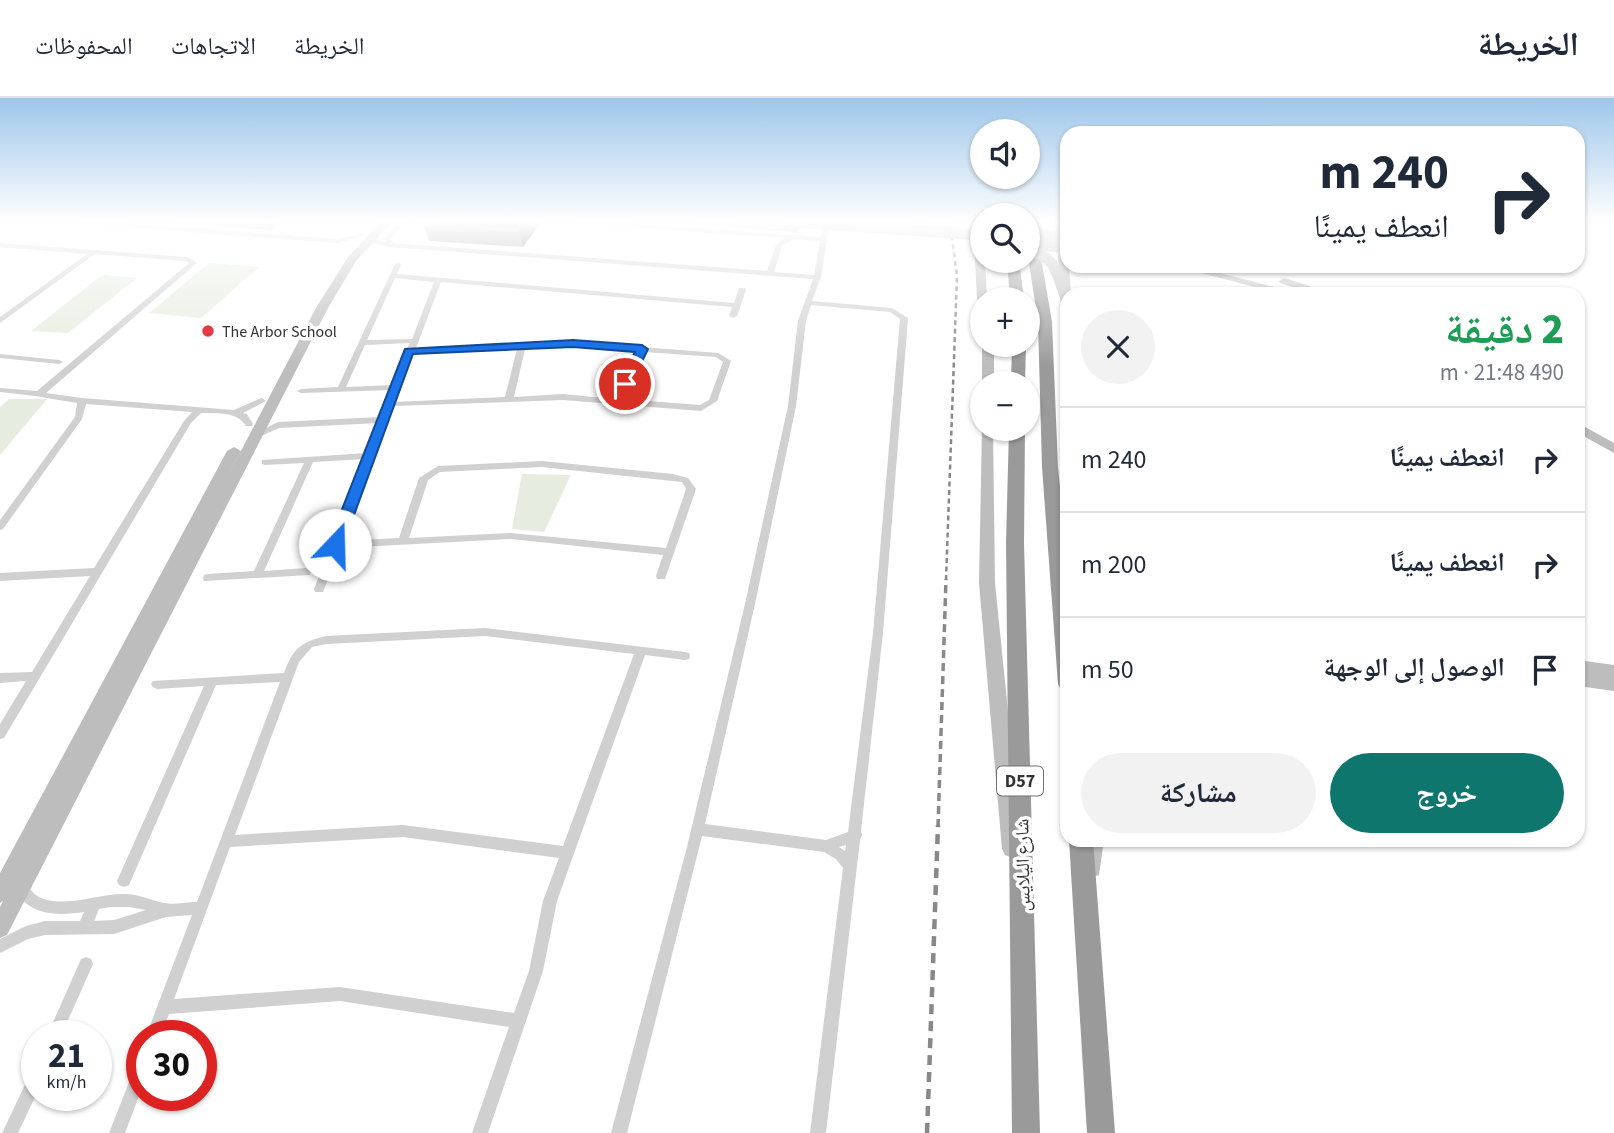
<!DOCTYPE html>
<html lang="ar">
<head>
<meta charset="utf-8">
<style>
	body { margin:0; font-family:"Source Sans 3","Noto Naskh Arabic",sans-serif; background:#f2f2f3; color:#1f2937; direction:rtl; height:100vh; display:flex; flex-direction:column; font-size:26px; white-space:nowrap }
	* { box-sizing:border-box; margin:0 }
	p { font-size:23px; color:#747a83 }
	.icon { flex:none; width:38px; height:38px; fill:none; stroke:currentColor; stroke-width:2; stroke-linecap:round; stroke-linejoin:round }
	.map { position:relative; flex:1; overflow:hidden; direction:ltr }
	.details { position:absolute; left:1060px; top:189px; width:525px; height:560px; display:flex; flex-direction:column; background:#fff; border-radius:21px; box-shadow:0 2px 5px #0004; direction:rtl }
	.details>* { flex:none }
	.hud { position:absolute; left:1060px; top:28px; width:525px; height:147px; border-radius:21px; box-shadow:0 2px 5px #0004; direction:rtl; background:#fff; color:#1f2937; overflow:hidden }
	.fabs { position:absolute; left:970px; top:21px; display:grid; gap:14px }
	.fabs a { display:grid; place-items:center; width:70px; height:70px; border-radius:50%; background:#fff; box-shadow:0 2px 5px #0004; font-size:35px }
	.speed { position:absolute; left:21px; top:922px; display:flex; gap:14px; font-size:35px; font-weight:700; text-align:center }
	.speed>* { display:grid; place-content:center; width:91px; height:91px; border-radius:50%; background:#fff; box-shadow:0 2px 5px #0004; line-height:1 }
	.speed small { font-size:18px; font-weight:400 }
	.speed .limit { border:10px solid #d22; background:#fff; color:#111 }
	.pin { position:absolute; display:grid; place-items:center; width:60px; height:60px; color:#fff; margin:-30px; border:4px solid #fff; border-radius:50%; box-shadow:0 2px 7px #0007 }
	.me { position:absolute; width:77px; margin:-38px; rotate:21deg; stroke-linejoin:round; filter:drop-shadow(0 0 5px #0008) }
	.turn { display:flex; align-items:center; gap:24px; height:147px; padding:0 21px; font-size:32px }
	.turn .icon { width:91px; height:91px; stroke-width:2.5 }
	.turn b { display:block; font-size:49px; line-height:60px }
	.round { display:grid; place-items:center; flex:none; width:74px; height:74px; border-radius:37px; background:#f2f2f3 }
	.overview { display:flex; align-items:center; justify-content:space-between; height:119px; padding:0 21px }
	h1 { font-size:42px; font-weight:800; line-height:52px; color:#1e9e55 }
	.cta { display:flex; gap:14px; margin-top:auto; padding:14px 21px }
	.cta a { flex:1; height:80px; border-radius:42px; background:#0f766e; color:#fff; font-size:28px; font-weight:800; line-height:80px; text-align:center }
	.cta a+a { background:#f2f2f3; color:#1f2937 }
	ul { padding:0; list-style:none }
	li { display:flex; align-items:center; gap:21px; height:105px; padding:0 21px; border-top:2px solid #e0e1e3 }
	li div { flex:1 }
	li b { display:block; font-size:26px }
	li em { font-style:normal }
	header { display:flex; align-items:center; gap:42px; box-sizing:border-box; height:98px; padding:0 35px; background:#fff; border-bottom:2px solid #e0e1e3 }
	header strong { font-size:33px }
	nav { display:flex; gap:38px; margin-inline-start:auto; font-size:24px }
	.map>svg:first-child { display:block }
	.green { fill:#e6ecdf }
	.lines { fill:none; stroke-linecap:round; stroke-linejoin:round }
	.street { fill:#d0d0d0; fill-rule:evenodd }
	.secondary { fill:#bdbdbd; fill-rule:evenodd }
	.highway { fill:#9a9a9a; fill-rule:evenodd }
	.rail-far2 { stroke:#888; stroke-width:2.5; stroke-dasharray:5 3.5; stroke-linecap:butt }
	.rail-far1 { stroke:#888; stroke-width:3.5; stroke-dasharray:8 5; stroke-linecap:butt }
	.rail { stroke:#888; stroke-width:4.5; stroke-dasharray:10 7; stroke-linecap:butt }
	.secondary-bridge { stroke:#bdbdbd; stroke-width:11 }
	.wall { fill:#8c8c8c }
	.shaded-wall { fill:#5f5f5f }
	.building { fill:#1a1a1a; stroke:#5f5f5f; stroke-width:2 }
	.route { fill:#1a73e8; stroke:#114b97; stroke-width:2 }
	.poi-dot { fill:#e63946; stroke:#fff; stroke-width:2.5 }
	.labels { text-anchor:middle; stroke-width:7; stroke-linejoin:round; paint-order:stroke }
	.far-poi-label { font-size:16px; fill:#333; stroke:#fff; text-anchor:start }
	.shield { fill:#fff; stroke:#707070; stroke-width:2 }
	.shield-label { font-size:18px; font-weight:bold; fill:#333 }
	.street-label { font-size:19px; fill:#333; stroke:#fff }
</style>
</head>
<body>
<header>
<strong>الخريطة</strong>
<nav><a>الخريطة</a><a>الاتجاهات</a><a>المحفوظات</a></nav>
</header>
<div class="map">
<svg width="1614" height="1035" viewBox="0 0 1614 1035">
	<rect width="100%" height="100%" fill="#fff"/>
	<g class="green">
		<path d="M209,165L259,169L201,220L149,215Z"/>
		<path d="M102,177L137,180L68,235L31,233Z"/>
		<path d="M9,301H47L0,357V309Z"/>
		<path d="M522,376L571,377L544,434L512,431Z"/>
	</g>
	<g class="lines">
		<g class="street">
			<path d="M79,124H111L338,141L363,135L366,137L338,145L82,126Z"/>
			<path d="M398,124H405L391,140L393,145L767,173L776,147L785,140L579,126L576,124H610L821,139L824,124H830L821,179L812,203L892,210L908,220L883,535L861,733L862,737L860,742L826,1035H810L843,770L836,761L824,754L702,738L627,1035H611L687,749L745,506L788,308L798,223L813,181L391,149L376,146L367,140L370,138L380,143L386,144L385,140ZM793,141L820,143L814,177L774,174L782,148ZM811,207L890,214L900,221L873,535L848,734L826,742L705,726L755,506L796,308L806,223ZM846,747L845,753L839,749Z"/>
			<path d="M0,145L187,159L197,165L46,295L82,300L234,312L259,301L262,300L266,303L243,315L247,316L253,326L252,328H246C237,313 217,316 201,315L191,325L4,640L0,641V626L26,583L0,585V575L32,574L90,478L0,483V475L94,470L184,323L192,314L86,306L82,321L3,431L0,432V422L75,319L77,305L35,298L0,294V290L37,293L189,165L185,163L95,156L0,225V219L87,156L0,149Z"/>
			<path d="M398,164L401,166L397,176L734,205L739,190H745L746,192L737,218L733,220L729,218L732,209L441,184L416,250L578,244L718,255L731,263L717,303L701,313L563,302L394,308L342,443L399,440L419,380L438,368L542,363L673,376L688,380L696,391L665,481H657L656,478L663,457L511,441L340,450L323,494H315L314,491L365,361L313,364L264,473L306,470L311,474L310,477L204,483L203,480L204,477L208,476L254,473L304,365L265,367L262,366V362L367,355L379,325L279,330L259,339L256,340L252,337L278,324L381,319L392,292L301,295L297,293L301,291L338,289L395,166ZM395,180L434,184L412,241L367,242ZM410,245L405,253L406,255L394,287L346,289L365,247ZM578,248L637,253L614,301L563,296L514,299L525,251ZM517,251L505,299L395,304L414,255ZM645,254L716,259L723,264L709,302L700,307L622,301ZM542,369L682,384L686,391L666,450L511,435L409,440L428,382L440,374Z"/>
			<path d="M0,256L59,262L63,264L59,266L0,260Z"/>
			<path d="M485,530L685,554L689,555L690,558L689,561L685,562L645,557L557,803L543,873L488,1035H472L509,929L340,903L169,916L160,938H146L192,817L166,819L114,836L45,837L28,841L0,855V841L26,828L45,823H80L84,814C57,818 28,818 14,790L16,785L21,784C30,787 32,797 41,800C66,810 97,796 122,796C137,795 150,802 164,805C174,807 187,804 197,804L280,584L216,587L129,787L124,789L119,787L117,783L204,588L157,591L153,589L151,586L153,583L284,575C293,550 301,544 326,538ZM485,538L634,556L563,748L403,727L235,737L299,564L312,549L326,546ZM403,739L559,760L543,803L529,873L514,915L340,889L174,901L230,749ZM110,809H129L146,812L114,822L94,823L99,811Z"/>
			<path d="M86,859L91,861L93,866L61,938H47L81,861Z"/>
			<path d="M142,962V990L125,1035H109L137,964Z"/>
			<path d="M37,970V995L18,1035H2L32,972Z"/>
		</g>
		<g class="secondary">
			<path d="M381,124H392L356,163L328,210L7,837L0,840V809L3,803L0,805V775L227,353L234,349L241,353L222,389L316,210L348,159Z"/>
			<path d="M698,124L796,128L801,131L796,134L703,127Z"/>
			<path d="M872,124H915L910,127H877Z"/>
			<path d="M925,124H946L941,127Z"/>
			<path d="M973,124H982V163H985L987,201H982V204L977,201Z"/>
			<path d="M1056,124H1066L1071,196H1068V229L1062,226Z"/>
			<path d="M1174,168H1192L1301,196H1282Z"/>
			<path d="M1284,180L1329,194L1330,196H1314L1280,185L1279,183Z"/>
			<rect x="982" y="247" width="12" height="38"/>
			<path d="M1578,325L1614,345V355L1578,335Z"/>
			<path d="M982,329L993,331L995,485L1022,751L1019,757L1012,760L1005,757L1002,751L979,485Z"/>
			<path d="M1578,562L1614,567V593L1578,588Z"/>
			<path d="M1084,742H1104L1099,777L1092,779L1085,777L1082,770Z"/>
		</g>
		<g class="highway">
			<path d="M1027,124H1035L1052,224L1058,369L1068,469V594L1061,592L1058,586L1042,369L1038,224L1027,152Z"/>
			<path d="M1007,163H1019L1024,201H1010Z"/>
			<path d="M1012,247H1026L1025,285H1011Z"/>
			<path d="M1009,331H1025L1024,445L1040,1035H1012L1006,445Z"/>
			<path d="M1069,742H1093L1115,1035H1087Z"/>
		</g>
		<path class="rail-far2" d="M946,482L957,178L950,124"/>
		<path class="rail-far1" d="M938,729L946,481"/>
		<path class="rail" d="M927,1035L938,727"/>
		<g class="secondary-bridge">
			<path d="M793,124L982,137"/>
			<path d="M1027,135L1062,138"/>
			<path d="M1037,147L1062,149"/>
			<path d="M1027,153C1057,157 1056,176 1066,200"/>
		</g>
	</g>
	<g class="wall">
		<path d="M170,124H279L271,132Z"/>
		<path d="M422,124H538L539,127L523,149L429,143Z"/>
	</g>
	<g class="shaded-wall">
		<path d="M267,124H279L271,132Z"/>
		<path d="M522,124H538L539,127L523,149L518,130Z"/>
	</g>
	<path class="building" d="M436,124H522L518,130Z"/>
	<linearGradient id="sky" x2="0" y2="1"><stop stop-color="#9ec6ea"/><stop offset="0.46" stop-color="#fff"/><stop offset="1" stop-color="#fff" stop-opacity="0"/></linearGradient>
	<rect width="1614" height="269" fill="url(#sky)"/>
	<path class="route" d="M573,242L642,247L648,251L631,286L625,289L619,286L635,254L573,249L413,256L343,447L341,450H330L328,447L405,251Z"/>
	<circle class="poi-dot" cx="208" cy="233" r="7"/>
	<g class="labels">
		<g class="far-poi-label">
			<text x="222" y="239">The Arbor School</text>
		</g>
		<rect class="shield" x="997" y="668.5" width="46" height="29" rx="5"/>
		<g class="shield-label">
			<text x="1020" y="689">D57</text>
		</g>
		<g class="street-label">
			<text transform="translate(1022 767) rotate(-91)" y="7">شارع اليلايس</text>
		</g>
	</g>
</svg>
<div class="fabs">
<a><svg class="icon" aria-label="sound" viewBox="0 0 24 24"><path d="M4 9h4l5-4v14l-5-4H4zM17 9q2 3 0 6"/></svg></a>
<a><svg class="icon" aria-label="search" viewBox="0 0 24 24"><circle cx="10" cy="10" r="6"/><path d="M15 15l6 6"/></svg></a>
<a>+</a>
<a>−</a>
</div>
<div class="speed"><div>21<small>km/h</small></div><div class="limit">30</div></div>
<div class="pin" style="left:625px;top:286px;background:#d93025"><svg class="icon" aria-label="arrive" viewBox="0 0 24 24"><path d="M6 21V4h12l-3 4 3 4H6"/></svg></div>
<svg class="me" style="left:335px;top:447px" viewBox="-20 -20 40 40"><circle r="19" fill="#fff"/><path d="M0-13L10 11 0 6-10 11z" fill="#1a73e8"/></svg>
<div class="hud">
<div class="turn"><svg class="icon" aria-label="right" viewBox="0 0 24 24"><path d="M7 20v-9h11M14 6l5 5-5 5"/></svg><div><b>240 m</b>انعطف يمينًا</div></div>
</div>
<section class="details">
<div class="overview"><div><h1>2 دقيقة</h1><p>490 m · 21:48</p></div><a class="round"><svg class="icon" aria-label="close" viewBox="0 0 24 24"><path d="M6 6l12 12M18 6L6 18"/></svg></a></div>
<ul>
<li><svg class="icon" aria-label="right" viewBox="0 0 24 24"><path d="M7 20v-9h11M14 6l5 5-5 5"/></svg><div><b>انعطف يمينًا</b></div><em>240 m</em></li>
<li><svg class="icon" aria-label="right" viewBox="0 0 24 24"><path d="M7 20v-9h11M14 6l5 5-5 5"/></svg><div><b>انعطف يمينًا</b></div><em>200 m</em></li>
<li><svg class="icon" aria-label="arrive" viewBox="0 0 24 24"><path d="M6 21V4h12l-3 4 3 4H6"/></svg><div><b>الوصول إلى الوجهة</b></div><em>50 m</em></li>
</ul>
<div class="cta"><a>خروج</a><a>مشاركة</a></div>
</section>
</div>
</body>
</html>
